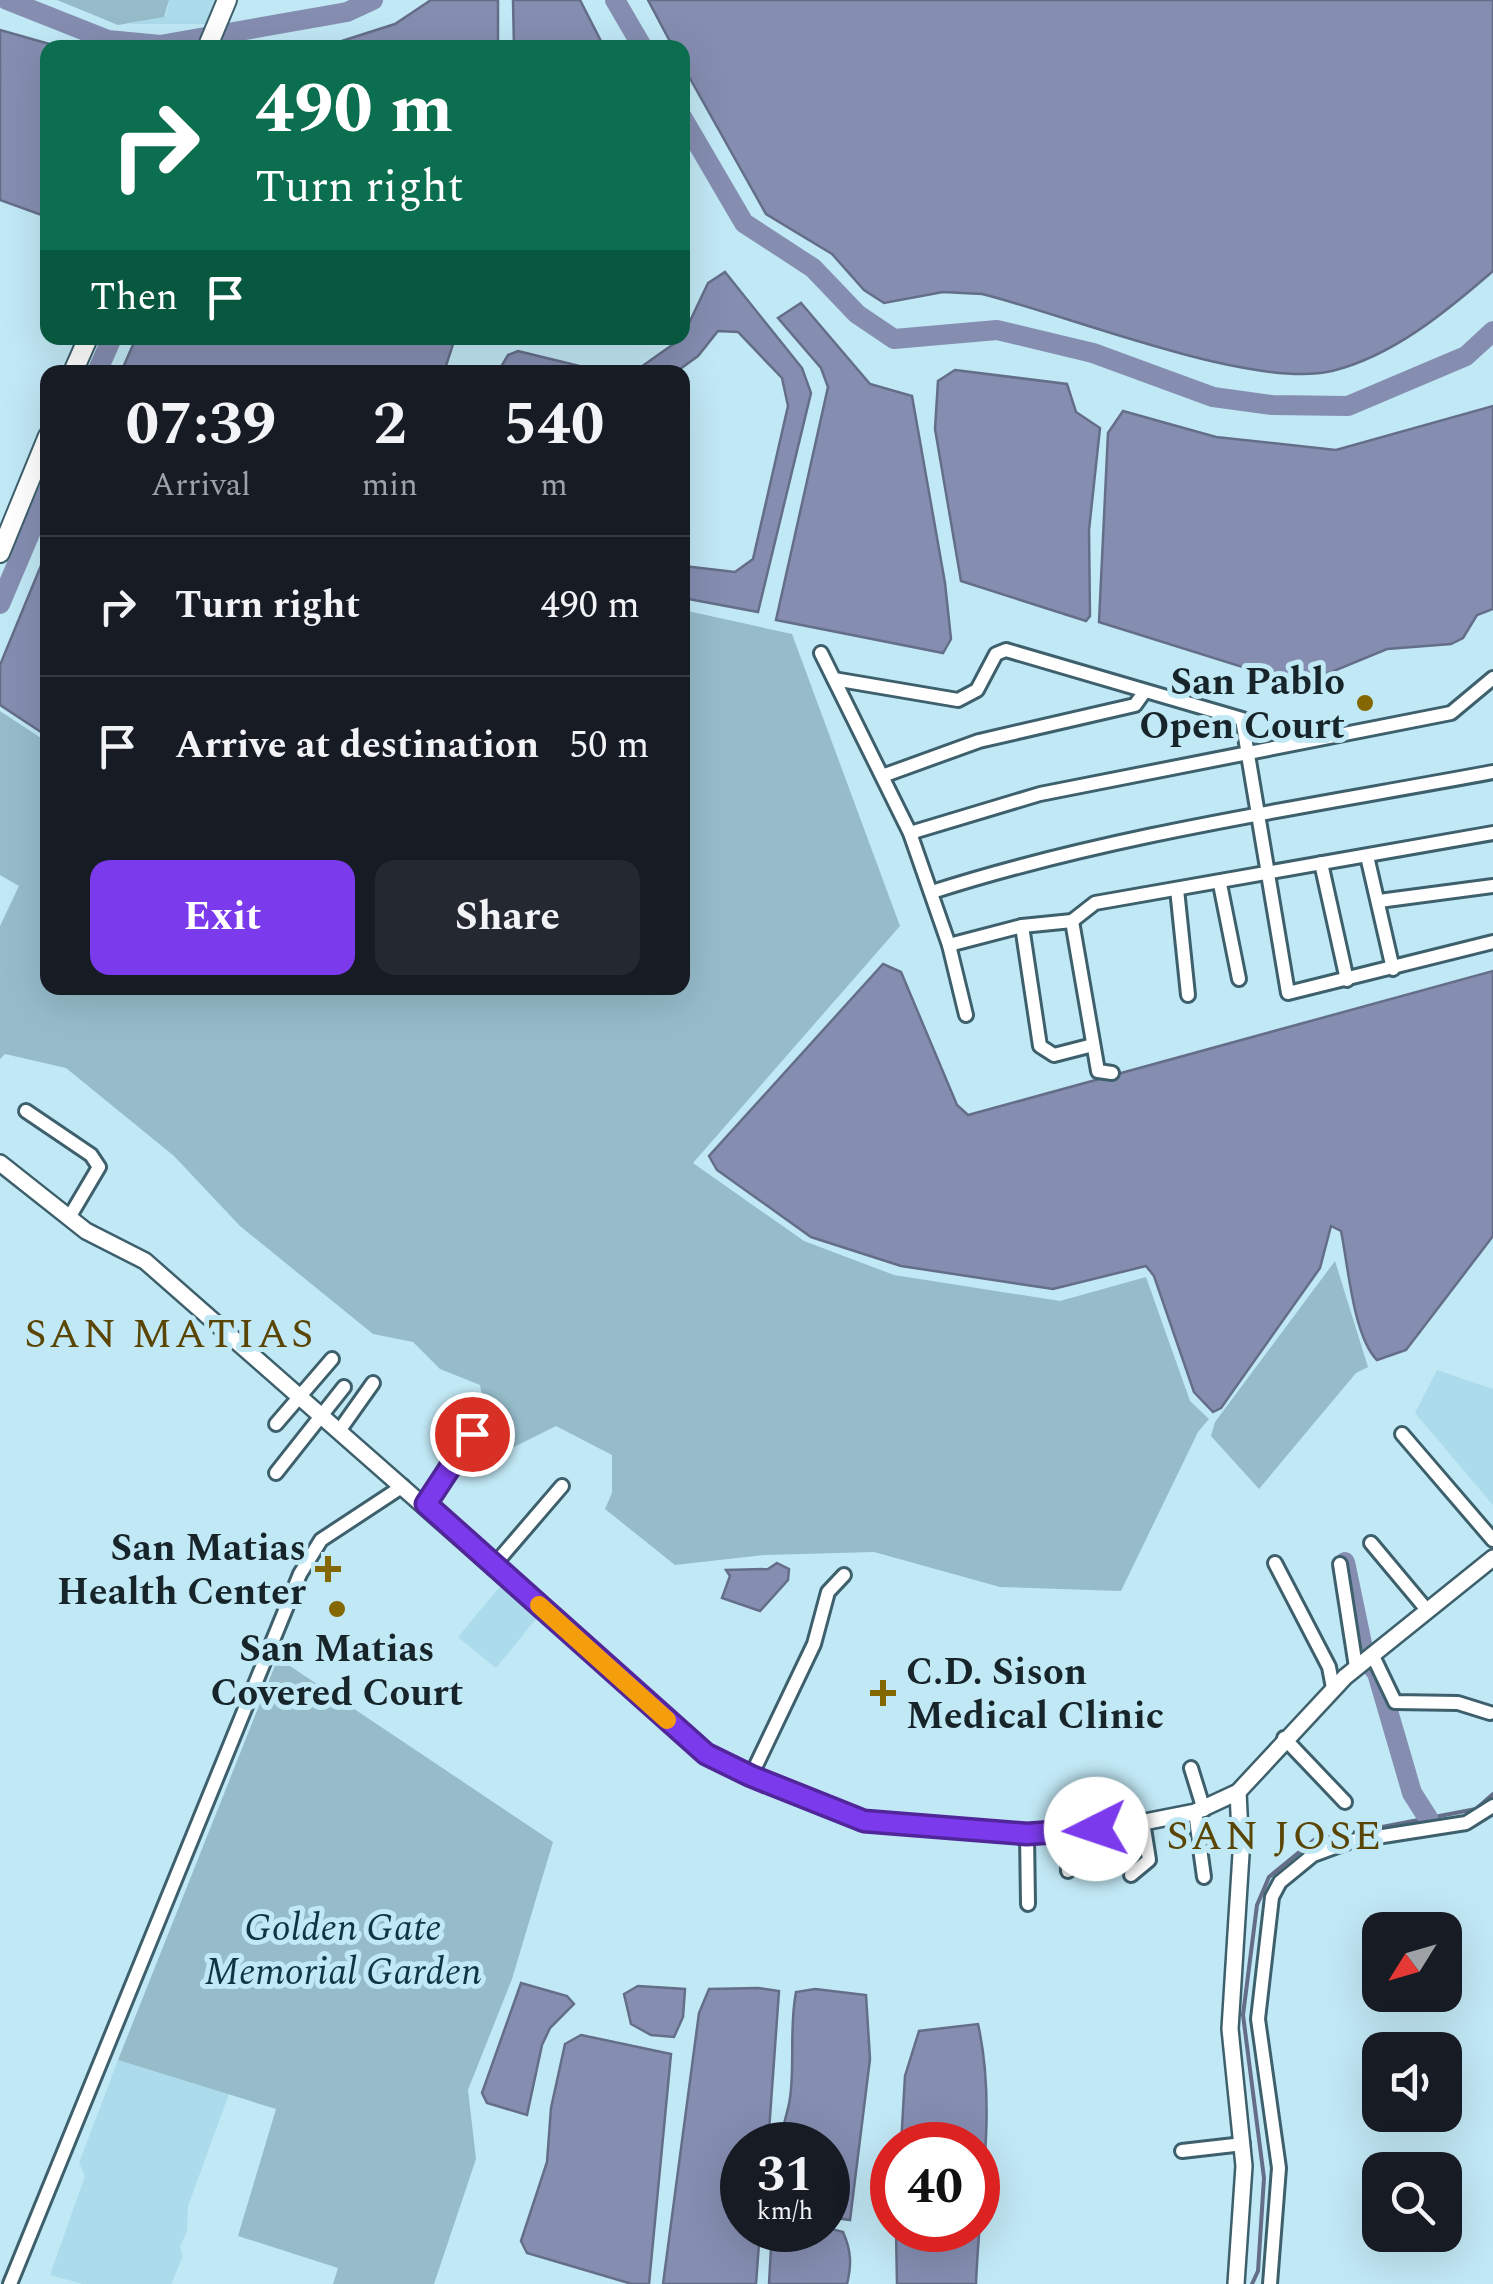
<!DOCTYPE html>
<html lang="en">
<head>
<meta charset="utf-8">
<style>
	body { margin:0; font-family:Spectral,serif; background:#242831; color:#f1f3f6; height:100vh; display:flex; flex-direction:column; font-size:38px; white-space:nowrap }
	* { box-sizing:border-box; margin:0 }
	p { font-size:32px; color:#9ea1a6 }
	.icon { flex:none; width:55px; height:55px; fill:none; stroke:currentColor; stroke-width:2; stroke-linecap:round; stroke-linejoin:round }
	.map { position:relative; flex:1; overflow:hidden }
	.sheet { position:absolute; left:40px; top:365px; width:650px; height:630px; display:flex; flex-direction:column; background:#171b24; border-radius:20px; box-shadow:0 10px 40px #0002 }
	.sheet>* { flex:none }
	.banner { position:absolute; left:40px; top:40px; width:650px; height:305px; border-radius:20px; box-shadow:0 10px 40px #0002; background:#0b6e4f; color:#fff; overflow:hidden }
	.needle { width:65px; rotate:233deg }
	.buttons { position:absolute; left:1362px; top:1912px; display:grid; gap:20px }
	.buttons a { display:grid; place-items:center; width:100px; height:100px; border-radius:20px; background:#171b24; box-shadow:0 10px 40px #0002; font-size:50px }
	.speed { position:absolute; left:720px; top:2122px; display:flex; gap:20px; font-size:50px; font-weight:700; text-align:center }
	.speed>* { display:grid; place-content:center; width:130px; height:130px; border-radius:50%; background:#171b24; box-shadow:0 10px 40px #0002; line-height:1 }
	.speed small { font-size:25px; font-weight:400 }
	.speed .limit { border:15px solid #d22; background:#fff; color:#111 }
	.pin { position:absolute; display:grid; place-items:center; width:85px; height:85px; color:#fff; margin:-42px; border:5px solid #fff; border-radius:50%; box-shadow:0 2px 10px #0007 }
	.me { position:absolute; width:110px; margin:-55px; rotate:266deg; stroke-linejoin:round; filter:drop-shadow(0 0 8px #0008) }
	.turn { display:flex; align-items:center; gap:35px; height:210px; padding:0 50px; font-size:45px }
	.turn .icon { width:130px; height:130px; stroke-width:2.5 }
	.turn b { display:block; font-size:70px; line-height:85px }
	.then { display:flex; align-items:center; height:95px; padding:0 50px; background:#0003; gap:20px; font-size:38px }
	.eta { display:flex; justify-content:space-evenly; align-items:center; height:170px; text-align:center }
	.eta b { font-size:60px; font-weight:700; line-height:70px }
	.action { display:flex; gap:20px; margin-top:auto; padding:20px 50px }
	.action a { flex:1; height:115px; border-radius:20px; background:#7c3aed; color:#fff; font-size:40px; font-weight:700; line-height:115px; text-align:center }
	.action a+a { background:#242831; color:#f1f3f6 }
	ul { padding:0; list-style:none }
	li { display:flex; align-items:center; gap:30px; height:140px; padding:0 50px; border-top:2px solid #363941 }
	li div { flex:1 }
	li b { display:block; font-size:38px }
	li em { font-style:normal }
	.map>svg:first-child { display:block }
	.built { fill:#acdbeb }
	.green { fill:#96bcca }
	.water { fill:#858eb1; stroke:#646e88; stroke-width:2.5 }
	.lines { fill:none; stroke-linecap:round; stroke-linejoin:round }
	.stream { stroke:#646e88; stroke-width:4 }
	.river { stroke:#858eb1; stroke-width:20 }
	.minor-casing { stroke:#3d606c; stroke-width:18 }
	.tertiary-casing { stroke:#3d606c; stroke-width:20 }
	.secondary-casing { stroke:#3d606c; stroke-width:22 }
	.minor { stroke:#fff; stroke-width:12 }
	.tertiary { stroke:#fff; stroke-width:15 }
	.secondary { stroke:#fff; stroke-width:18 }
	.route-casing { stroke:#51269a; stroke-width:25 }
	.route { stroke:#7c3aed; stroke-width:18 }
	.slow { stroke:#f59e0b; stroke-width:18 }
	.poi-dot { fill:#856701; stroke:#c1e8f5; stroke-width:4 }
	.labels { text-anchor:middle; stroke-width:10; stroke-linejoin:round; paint-order:stroke }
	.poi-label { font-size:38px; font-weight:bold; fill:#17252a; stroke:#c1e8f5; text-anchor:end }
	.park-label { font-size:38px; font-style:italic; fill:#0b3642; stroke:#c1e8f5 }
	.quarter-label { font-size:42px; letter-spacing:2.5px; fill:#5a4504; stroke:#c1e8f5 }
</style>
</head>
<body>
<div class="map">
<svg width="1493" height="2284" viewBox="0 0 1493 2284">
	<rect width="100%" height="100%" fill="#c1e8f5"/>
	<g class="built">
		<path d="M169,0H219L208,24H129L166,16Z"/>
		<path d="M1437,1370L1493,1389V1505L1415,1413Z"/>
		<path d="M502,1584L540,1614L496,1668L458,1637Z"/>
		<path d="M118,2060L229,2094L188,2206L187,2231L180,2247L183,2256L171,2284H83L50,2275L85,2176L79,2163Z"/>
	</g>
	<g class="green">
		<path d="M57,0H169L164,17L118,25Z"/>
		<path d="M683,610L792,634L900,926L693,1163L804,1241L894,1275L1060,1301L1146,1277L1190,1401L1209,1419L1198,1432L1121,1591L1000,1587L874,1552L765,1555L675,1565L605,1509L612,1493V1455L556,1426L514,1447L485,1411L480,1385L440,1369L413,1342L373,1334L240,1226L174,1156L66,1068L5,1054L0,1059V926L19,886L0,875V711L47,742L48,988H682Z"/>
		<path d="M1335,1261L1368,1367L1356,1373L1259,1489L1211,1436L1215,1422Z"/>
		<path d="M278,1658L553,1842L512,1979L468,2090L476,2159L434,2284H333L338,2268L238,2236L276,2109L118,2060Z"/>
	</g>
	<g class="water">
		<path d="M431,0H498V47H323L395,24Z"/>
		<path d="M513,0H580L604,47H514Z"/>
		<path d="M648,0H1493V271C1447,311 1393,356 1332,371C1251,390 1068,315 982,294L943,292L884,303L864,290L832,254L766,214L683,66L682,48L673,47Z"/>
		<path d="M0,30L60,47L48,48L47,217L0,200Z"/>
		<path d="M725,272L802,368L811,393L758,612L683,598V566L735,572L753,559L788,406L782,378L738,332L718,331L698,356L676,372H498L508,355L518,351L600,371L641,367L682,338L708,283Z"/>
		<path d="M801,303L870,384L912,396L945,583L951,639L943,653L776,620L828,387L821,368L778,318Z"/>
		<path d="M136,338H455L444,372H121Z"/>
		<path d="M955,370L1067,384L1076,412L1100,428L1089,530L1090,616L1086,621L961,581L935,429L938,381Z"/>
		<path d="M1493,406V609L1477,615L1463,638L1451,644L1387,649L1300,685L1099,622L1108,433L1123,411L1216,437L1336,450Z"/>
		<path d="M47,551V736L0,705V665Z"/>
		<path d="M883,964L901,972L957,1105L968,1115L1493,971V1236L1406,1350L1377,1360C1353,1336 1348,1264 1341,1231L1331,1226L1320,1268L1221,1408L1213,1412L1194,1392L1154,1276L1146,1266L1053,1289L901,1266L811,1237L717,1170L709,1156Z"/>
		<path d="M777,1563L789,1569L788,1580L760,1611L722,1598L730,1576L726,1570L768,1569Z"/>
		<path d="M521,1983L567,1996L574,2004L550,2028L542,2045L527,2115L487,2103L482,2093Z"/>
		<path d="M638,1986L685,1989L683,2017L674,2037L651,2035L631,2024L624,1994Z"/>
		<path d="M758,1988L779,1991L768,2145H742V2230H760L756,2284H663L699,2013L709,1989Z"/>
		<path d="M815,1989L866,1995L870,2059L850,2220L828,2217V2145H780C781,2128 788,2114 790,2098C795,2063 789,2028 796,1992Z"/>
		<path d="M978,2024C997,2108 979,2199 976,2284H897L896,2230H978V2145H901L905,2076L919,2031Z"/>
		<path d="M581,2035L671,2054L649,2284H632L527,2253L521,2241L547,2162L551,2108L565,2044Z"/>
		<path d="M828,2228L843,2232C851,2250 852,2264 847,2284H769L772,2230Z"/>
	</g>
	<g class="lines">
		<path class="stream" d="M1252,2284L1258,2271L1264,2178L1243,2015L1257,1905L1269,1877L1314,1840L1476,1809L1493,1794"/>
		<g class="river">
			<path d="M7,0L108,40L160,45L347,12L373,0"/>
			<path d="M615,0L643,48"/>
			<path d="M682,117L744,223L813,268L857,314L894,339L997,330L1093,353L1213,397L1272,405L1348,406L1466,356L1493,331"/>
			<path d="M97,372L112,338"/>
			<path d="M0,604L48,491"/>
			<path d="M1345,1562L1365,1658L1377,1673L1412,1793L1428,1818"/>
		</g>
		<g class="minor-casing">
			<g id="minor">
				<path d="M821,653L910,833L949,945L966,1015"/>
				<path d="M834,679L958,700L977,690L996,654L1006,650L1242,719L1288,993L1493,942"/>
				<path d="M885,775L979,741L1135,705L1145,691"/>
				<path d="M910,833L1040,794L1451,713L1493,678"/>
				<path d="M1367,856L1393,969"/>
				<path d="M1321,863L1347,980"/>
				<path d="M1220,884L1239,979"/>
				<path d="M1177,889L1188,995"/>
				<path d="M932,892C1113,834 1306,807 1493,772"/>
				<path d="M1379,901L1493,886"/>
				<path d="M1072,921L1098,1071L1112,1073"/>
				<path d="M1022,926L1040,1046L1054,1055L1093,1045"/>
				<path d="M949,945L1022,926L1072,921L1095,903L1493,833"/>
				<path d="M26,1111L91,1155L99,1167L70,1216"/>
				<path d="M276,1424L332,1359"/>
				<path d="M339,1431L373,1383"/>
				<path d="M1402,1434L1493,1540"/>
				<path d="M276,1473L344,1387"/>
				<path d="M427,1505L472,1434"/>
				<path d="M1371,1543L1427,1610"/>
				<path d="M1275,1563L1329,1667L1333,1688"/>
				<path d="M495,1564L562,1486"/>
				<path d="M1340,1564L1356,1667"/>
				<path d="M1372,1654L1395,1702L1458,1703L1490,1713"/>
				<path d="M1284,1738L1345,1802"/>
				<path d="M1191,1768L1204,1810"/>
				<path d="M751,1776L814,1644L828,1592L844,1575"/>
				<path d="M1195,1812L1204,1877"/>
				<path d="M1027,1834L1028,1904"/>
				<path d="M1068,1871V1832"/>
				<path d="M1131,1875L1149,1860L1143,1822"/>
				<path d="M1182,2151L1243,2144"/>
				<path d="M10,2284L300,1574L321,1540L403,1486"/>
				<path d="M1270,2284L1279,2168L1258,2019L1272,1897L1280,1882L1313,1855L1351,1841L1466,1823L1493,1806"/>
			</g>
		</g>
		<g class="tertiary-casing">
			<g id="tertiary">
				<path d="M0,1163L86,1231L145,1261L706,1754L751,1776L864,1821L1027,1834L1124,1826L1195,1812L1238,1792L1345,1677L1493,1558"/>
				<path d="M1236,2284L1244,2166L1230,2029L1241,1854L1238,1792"/>
			</g>
		</g>
		<g class="secondary-casing">
			<g id="secondary">
				<path d="M207,48L227,0"/>
				<path d="M73,372L88,338"/>
				<path d="M0,553L48,436"/>
			</g>
		</g>
		<use href="#minor" class="minor"/>
		<use href="#tertiary" class="tertiary"/>
		<use href="#secondary" class="secondary"/>
	</g>
	<g class="lines">
		<g class="route-casing">
			<path id="route" d="M472,1434L426,1504L706,1754L751,1776L864,1821L1027,1834L1096,1829"/>
		</g>
		<use href="#route" class="route"/>
		<path class="slow" d="M539,1605L667,1720"/>
	</g>
	<g class="poi-dot">
		<circle cx="1365" cy="703" r="10"/>
		<path d="M323 1554h10v10h10v10h-10v10h-10v-10h-10v-10h10z"/>
		<circle cx="337" cy="1609" r="10"/>
		<path d="M878 1678h10v10h10v10h-10v10h-10v-10h-10v-10h10z"/>
	</g>
	<g class="labels">
		<g class="poi-label">
			<text x="1345" y="694">San Pablo<tspan x="1345" dy="44">Open Court</tspan></text>
			<text x="306" y="1560">San Matias<tspan x="306" dy="44">Health Center</tspan></text>
			<text x="337" y="1661" text-anchor="middle">San Matias<tspan x="337" dy="44">Covered Court</tspan></text>
			<text x="906" y="1684" text-anchor="start">C.D. Sison<tspan x="906" dy="44">Medical Clinic</tspan></text>
		</g>
		<g class="park-label">
			<text x="343" y="1940">Golden Gate<tspan x="343" dy="44">Memorial Garden</tspan></text>
		</g>
		<g class="quarter-label">
			<text x="170" y="1347">SAN MATIAS</text>
			<text x="1275" y="1849">SAN JOSE</text>
		</g>
	</g>
</svg>
<div class="buttons">
<a><svg class="needle" viewBox="-14 -14 28 28"><path d="M0-13l5 13h-10z" fill="#e53935"/><path d="M0 13l5-13h-10z" fill="#9ea1a6"/></svg></a>
<a><svg class="icon" aria-label="sound" viewBox="0 0 24 24"><path d="M4 9h4l5-4v14l-5-4H4zM17 9q2 3 0 6"/></svg></a>
<a><svg class="icon" aria-label="search" viewBox="0 0 24 24"><circle cx="10" cy="10" r="6"/><path d="M15 15l6 6"/></svg></a>
</div>
<div class="speed"><div>31<small>km/h</small></div><div class="limit">40</div></div>
<div class="pin" style="left:472px;top:1434px;background:#d93025"><svg class="icon" aria-label="arrive" viewBox="0 0 24 24"><path d="M6 21V4h12l-3 4 3 4H6"/></svg></div>
<svg class="me" style="left:1096px;top:1829px" viewBox="-20 -20 40 40"><circle r="19" fill="#fff"/><path d="M0-13L10 11 0 6-10 11z" fill="#7c3aed"/></svg>
<div class="banner">
<div class="turn"><svg class="icon" aria-label="right" viewBox="0 0 24 24"><path d="M7 20v-9h11M14 6l5 5-5 5"/></svg><div><b>490 m</b>Turn right</div></div>
<div class="then">Then<svg class="icon" aria-label="arrive" viewBox="0 0 24 24"><path d="M6 21V4h12l-3 4 3 4H6"/></svg></div>
</div>
<section class="sheet">
<div class="eta">
<div><b>07:39</b><p>Arrival</p></div>
<div><b>2</b><p>min</p></div>
<div><b>540</b><p>m</p></div>
</div>
<ul>
<li><svg class="icon" aria-label="right" viewBox="0 0 24 24"><path d="M7 20v-9h11M14 6l5 5-5 5"/></svg><div><b>Turn right</b></div><em>490 m</em></li>
<li><svg class="icon" aria-label="arrive" viewBox="0 0 24 24"><path d="M6 21V4h12l-3 4 3 4H6"/></svg><div><b>Arrive at destination</b></div><em>50 m</em></li>
</ul>
<div class="action"><a>Exit</a><a>Share</a></div>
</section>
</div>
</body>
</html>
